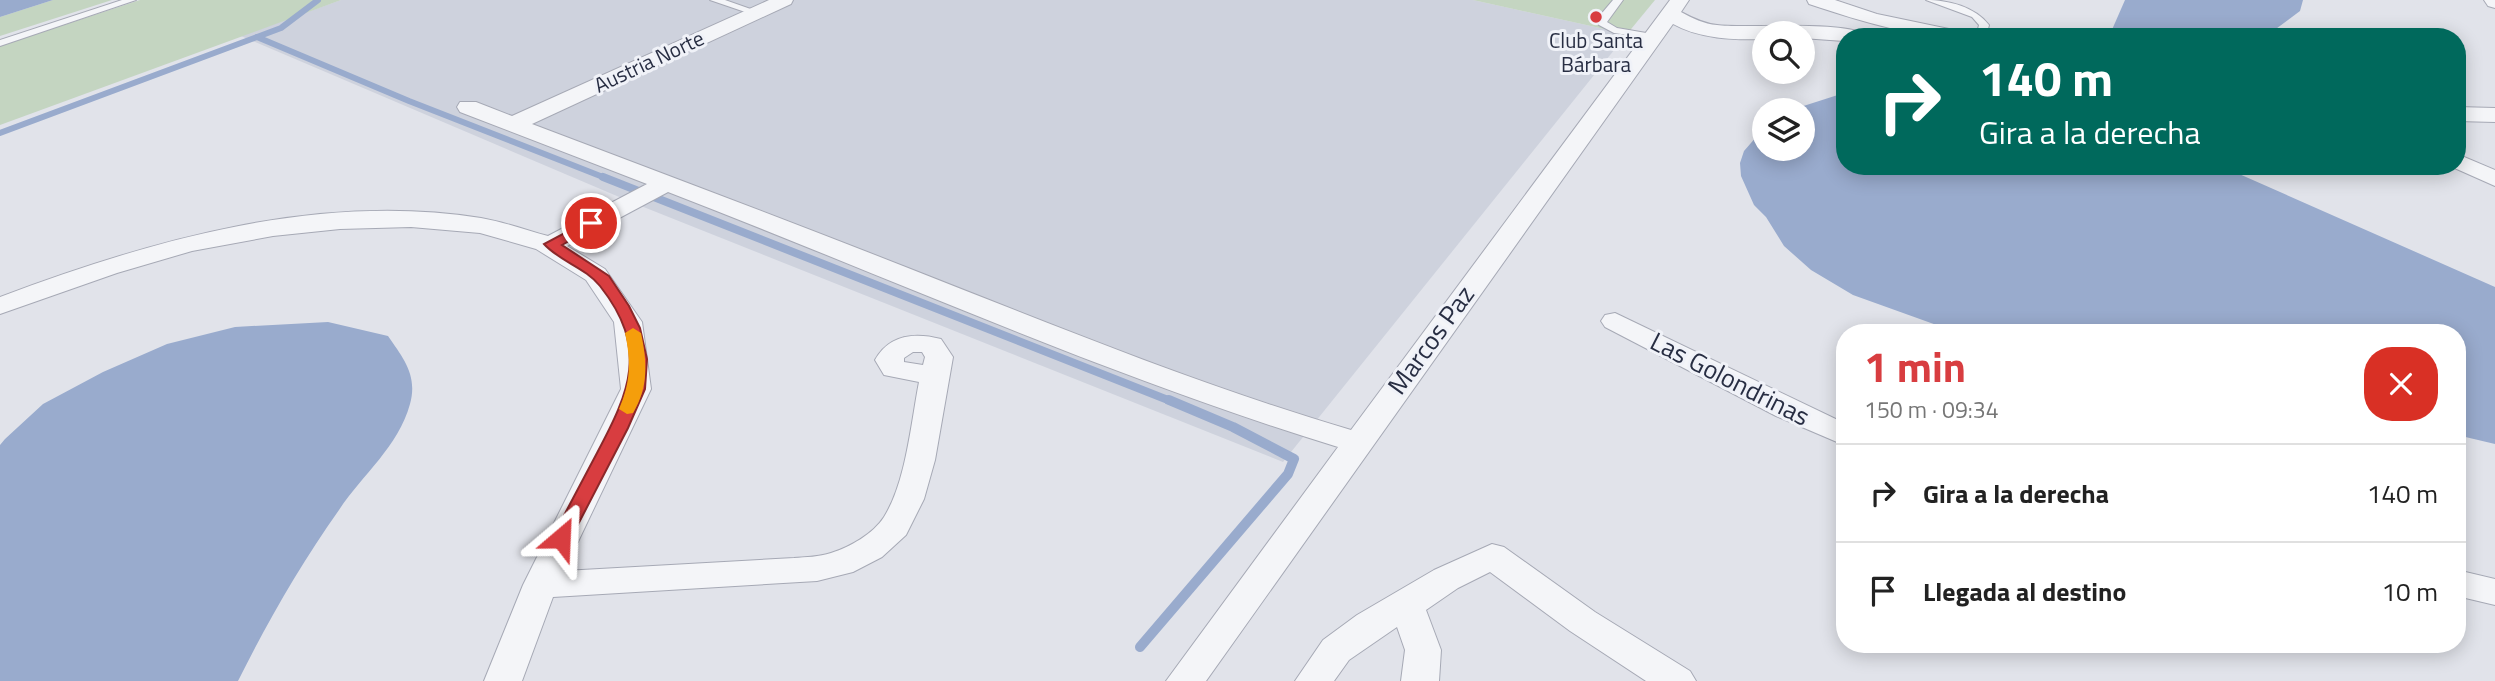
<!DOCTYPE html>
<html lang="es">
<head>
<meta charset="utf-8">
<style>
	body { margin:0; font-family:"Titillium Web",sans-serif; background:#f2f2f2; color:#222; height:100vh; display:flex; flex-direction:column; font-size:26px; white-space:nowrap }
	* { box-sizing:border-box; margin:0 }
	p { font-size:23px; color:#767676 }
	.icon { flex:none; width:38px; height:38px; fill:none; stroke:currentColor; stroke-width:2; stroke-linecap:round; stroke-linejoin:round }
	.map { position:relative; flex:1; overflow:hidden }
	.panel { position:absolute; left:1836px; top:324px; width:630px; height:329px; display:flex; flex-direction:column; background:#fff; border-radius:28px; box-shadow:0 4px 18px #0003 }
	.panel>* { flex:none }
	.guide { position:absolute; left:1836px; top:28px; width:630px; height:147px; border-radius:28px; box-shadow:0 4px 18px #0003; background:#00695c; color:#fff; overflow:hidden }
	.fabs { position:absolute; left:1752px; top:21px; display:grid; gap:14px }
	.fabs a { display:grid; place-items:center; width:63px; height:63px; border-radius:50%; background:#fff; box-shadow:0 4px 18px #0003; font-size:35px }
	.pin { position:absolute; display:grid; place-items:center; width:60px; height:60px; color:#fff; margin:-30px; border:4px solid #fff; border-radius:50%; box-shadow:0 2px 7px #0007 }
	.me { position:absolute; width:77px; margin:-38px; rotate:26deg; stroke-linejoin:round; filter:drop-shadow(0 0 5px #0008) }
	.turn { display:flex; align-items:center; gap:24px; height:147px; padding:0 28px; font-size:32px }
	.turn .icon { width:91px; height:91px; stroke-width:2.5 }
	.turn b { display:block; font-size:49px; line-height:60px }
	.round { display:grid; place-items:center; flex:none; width:74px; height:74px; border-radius:28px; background:#f2f2f2 }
	.summary { display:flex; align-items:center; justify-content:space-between; height:119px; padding:0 28px }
	h1 { font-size:42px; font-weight:700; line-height:52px; color:#d83d40 }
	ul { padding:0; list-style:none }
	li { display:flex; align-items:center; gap:21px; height:98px; padding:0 28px; border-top:2px solid #e0e0e0 }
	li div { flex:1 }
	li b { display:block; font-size:26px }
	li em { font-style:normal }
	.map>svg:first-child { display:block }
	.built { fill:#ced2dd }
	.green { fill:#c4d5c1 }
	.water { fill:#99abcd }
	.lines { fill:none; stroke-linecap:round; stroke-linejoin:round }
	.stream-far2 { stroke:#99abcd; stroke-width:6 }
	.stream-far1 { stroke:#99abcd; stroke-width:8 }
	.stream { stroke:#99abcd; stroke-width:10 }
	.lane-casing { stroke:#a6a9b5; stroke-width:2 }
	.street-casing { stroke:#a6a9b5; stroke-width:2 }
	.lane { fill:#f4f5f8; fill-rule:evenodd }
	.street { fill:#f4f5f8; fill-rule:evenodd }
	.route { fill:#d83d40; stroke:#8c282a; stroke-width:2 }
	.slow { fill:#f59e0b }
	.poi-dot { fill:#d83d40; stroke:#f0f2f8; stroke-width:2.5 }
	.labels { text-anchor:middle; stroke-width:6; stroke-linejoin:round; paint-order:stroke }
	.far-poi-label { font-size:21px; fill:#282e43; stroke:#f0f2f8 }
	.far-street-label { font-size:21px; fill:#282e43; stroke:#f0f2f8 }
	.street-label { font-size:26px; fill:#282e43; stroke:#f0f2f8 }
</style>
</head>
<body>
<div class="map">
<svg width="2495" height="681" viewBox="0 0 2495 681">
	<rect width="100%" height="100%" fill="#e1e3ea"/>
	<path class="built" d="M341,0H1473L1627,34L1283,462L631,202L241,36Z"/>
	<g class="green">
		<path d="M53,0H112L0,36V17Z"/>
		<path d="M140,0H341L0,125V46Z"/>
		<path d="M1473,0H1655L1627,34Z"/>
	</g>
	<g class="water">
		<path d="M0,0H53L0,17Z"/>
		<path d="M2125,0H2303L2300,11L2265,37H2116L2111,32Z"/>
		<path d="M1844,93V166H2221L2495,287V444L2457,435V332H1956L1853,295L1811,270L1784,246L1766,217L1754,205L1741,176L1740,163L1744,151L1764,128V149H1802V110H1791Z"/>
		<path d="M328,322L388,336C403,358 418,375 410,404C398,447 363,474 339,510C300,565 268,621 238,681H0V445L5,439L43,404L103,372L167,344L235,327Z"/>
	</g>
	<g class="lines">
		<g class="stream-far2">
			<path d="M257,37L409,101L608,179"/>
			<path d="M0,133L281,28L318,0"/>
		</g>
		<path class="stream-far1" d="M603,177L1173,402"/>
		<path class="stream" d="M1140,647L1288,474L1294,459L1233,427L1169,400"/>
		<g class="lane-casing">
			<g id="lane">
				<path d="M122,0H136L0,46V40Z"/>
				<path d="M710,0H725L762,13L754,15Z"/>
				<path d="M1613,0H1623L1607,22L1617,28L1658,35V39L1614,33L1599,25L1597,19Z"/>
				<path d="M1926,0C1949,0 1975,7 1989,25L1986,37H1976L1979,25L1972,17Z"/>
			</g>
		</g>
		<g class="street-casing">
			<g id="street">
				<path d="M769,0H793L791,4L532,124C656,171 779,217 903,266C1051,324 1198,385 1351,430L1670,0H1689L1681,12C1692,18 1704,24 1717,25C1744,29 1853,19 1868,37H1844V41L1802,38V33H1764V39C1733,40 1700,39 1673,24L1206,681H1166L1338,447C1110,377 891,278 668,192L567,246L605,269L642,322L651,389L564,571L794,558C806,557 819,557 831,553C850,547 873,534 884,517C906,482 911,423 919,382L884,375L875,360C889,335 914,332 941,339L953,357L935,460L924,499L906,535L882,557L853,572L817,581L553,597L522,681H484L523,585L621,389L614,322L586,280L536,249L480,233L411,227L340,229L273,236L192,251L117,273L0,314V297C151,240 319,192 481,218C504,222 526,230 548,236L647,184L460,112L457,107L460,102H476L512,116ZM913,352H922L925,357L923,365L904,362V358Z"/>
				<path d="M1807,0H1835L1877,14L1968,33L1971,37C1911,37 1866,23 1809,4Z"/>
				<path d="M2484,0H2495V8L2488,6Z"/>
				<path d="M2457,107L2495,108V122L2457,121Z"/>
				<path d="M2457,154L2495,170V186L2450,166H2457Z"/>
				<path d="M1615,313L1844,423V445L1776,416L1605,327L1601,321L1605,315Z"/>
				<path d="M1492,544L1504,547L1595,612L1690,671L1696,681H1646L1570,631L1490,572L1458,588L1426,610L1441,650L1439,681H1401L1405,650L1397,627L1349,660L1334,681H1295L1323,640L1357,615L1434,570Z"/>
				<path d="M2457,570L2495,579V605L2457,596Z"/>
			</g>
		</g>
		<use href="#lane" class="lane"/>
		<use href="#street" class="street"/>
	</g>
	<path class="route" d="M591,219L596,220V226L562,245L609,276L629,306L640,328L647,359L645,389L628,428L571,538L568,543H555L552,538C567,510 582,481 597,453C630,391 649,348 600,286C586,268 559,261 544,244Z"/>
	<path class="slow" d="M633,328L641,333C647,361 649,387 633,413L627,414L619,409C631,382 631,361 625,333Z"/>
	<circle class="poi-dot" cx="1596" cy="17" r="7"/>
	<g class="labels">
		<g class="far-poi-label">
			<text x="1596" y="48">Club Santa<tspan x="1596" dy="24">Bárbara</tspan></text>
		</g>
		<g class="far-street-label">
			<text transform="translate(649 62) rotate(-25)" y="7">Austria Norte</text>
		</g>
		<g class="street-label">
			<text transform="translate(1431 340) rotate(-54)" y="9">Marcos Paz</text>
			<text transform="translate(1730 379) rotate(27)" y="9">Las Golondrinas</text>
		</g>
	</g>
</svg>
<div class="fabs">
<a><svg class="icon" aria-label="search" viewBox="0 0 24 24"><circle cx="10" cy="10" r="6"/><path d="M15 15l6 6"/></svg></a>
<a><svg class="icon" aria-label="layers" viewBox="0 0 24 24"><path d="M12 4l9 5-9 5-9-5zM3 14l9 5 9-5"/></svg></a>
</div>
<div class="pin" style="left:591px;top:223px;background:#d93025"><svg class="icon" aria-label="arrive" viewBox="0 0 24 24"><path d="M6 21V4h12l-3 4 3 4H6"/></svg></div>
<svg class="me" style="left:561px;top:538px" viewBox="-20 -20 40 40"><path d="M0-17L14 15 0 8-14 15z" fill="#d83d40" stroke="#fff" stroke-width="4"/></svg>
<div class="guide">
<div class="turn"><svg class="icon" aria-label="right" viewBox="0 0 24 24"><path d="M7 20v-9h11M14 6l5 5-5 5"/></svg><div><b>140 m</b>Gira a la derecha</div></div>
</div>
<section class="panel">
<div class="summary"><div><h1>1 min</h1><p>150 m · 09:34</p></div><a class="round" style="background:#d93025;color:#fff"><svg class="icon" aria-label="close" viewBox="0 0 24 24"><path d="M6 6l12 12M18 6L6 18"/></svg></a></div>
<ul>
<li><svg class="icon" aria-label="right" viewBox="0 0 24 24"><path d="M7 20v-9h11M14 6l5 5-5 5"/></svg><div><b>Gira a la derecha</b></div><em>140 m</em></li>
<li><svg class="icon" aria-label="arrive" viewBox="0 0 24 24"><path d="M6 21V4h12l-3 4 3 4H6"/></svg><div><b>Llegada al destino</b></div><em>10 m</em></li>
</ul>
</section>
</div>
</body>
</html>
